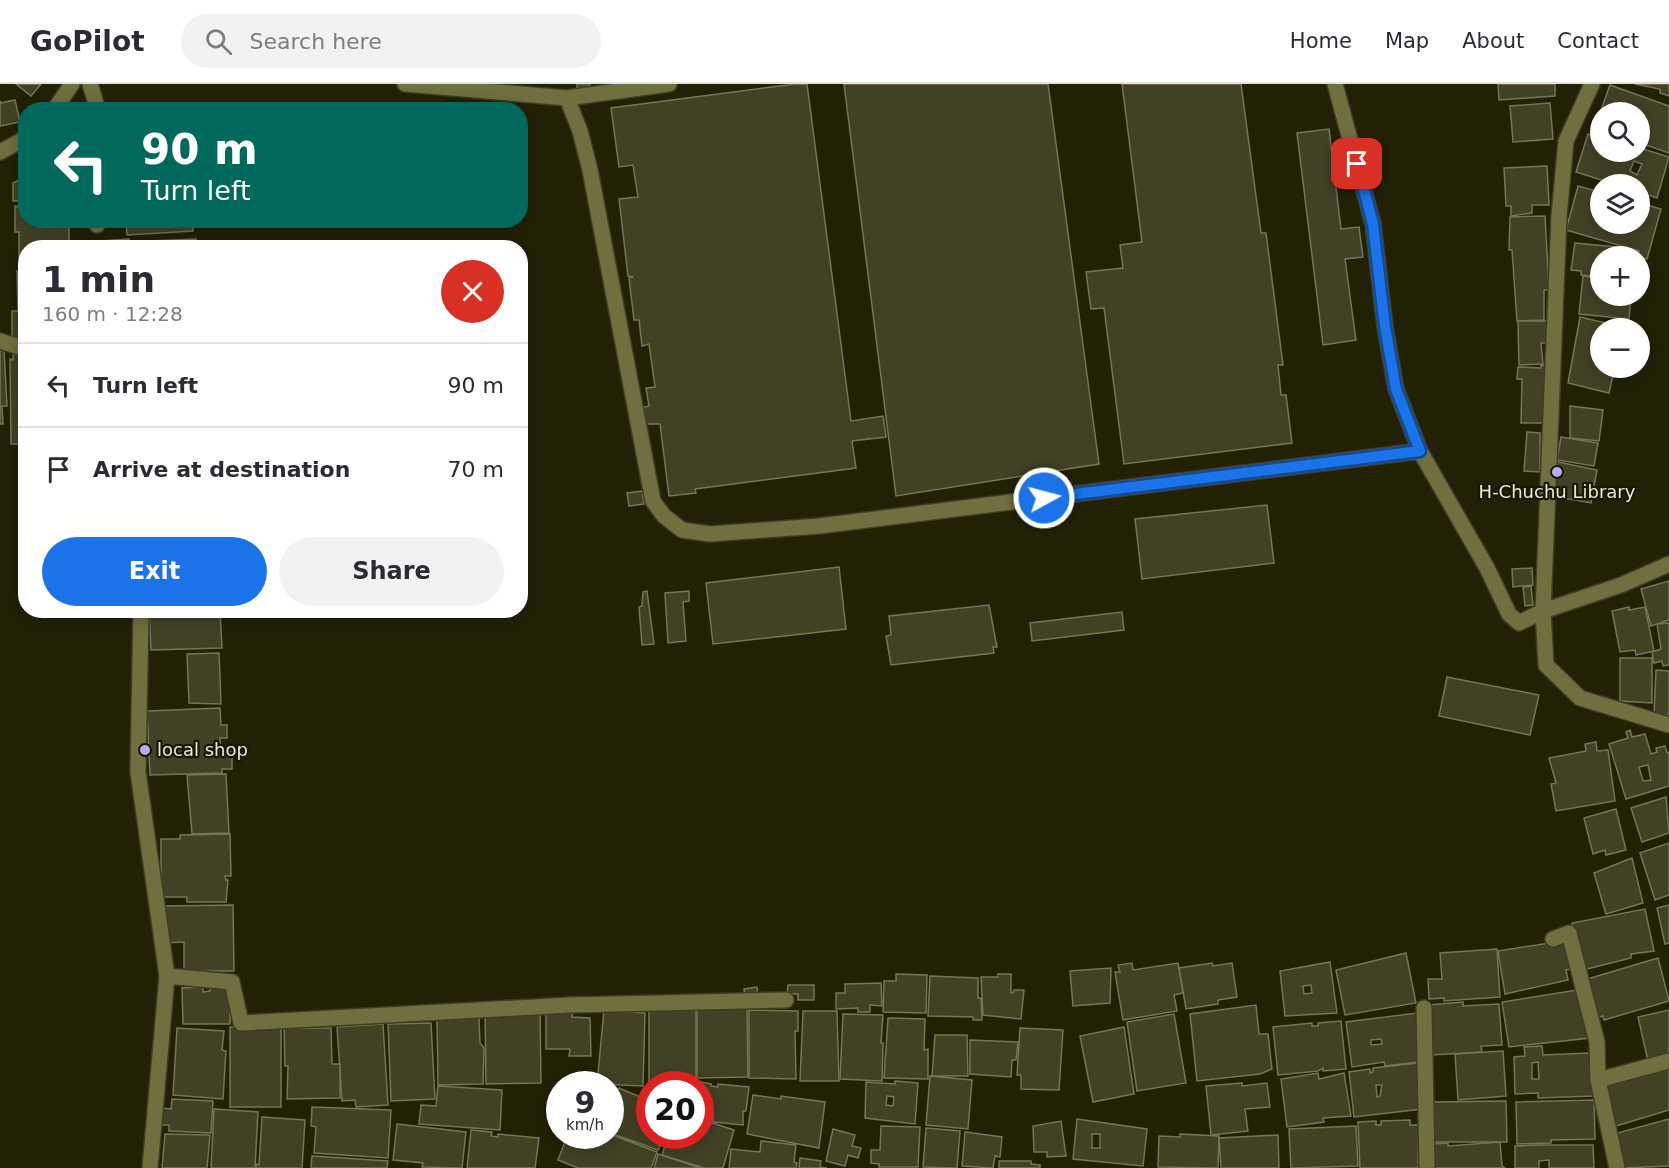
<!DOCTYPE html>
<html lang="en">
<head>
<meta charset="utf-8">
<style>
	body { margin:0; font-family:"DejaVu Sans",sans-serif; background:#f2f2f3; color:#2b2b33; height:100vh; display:flex; flex-direction:column; font-size:22px; white-space:nowrap }
	* { box-sizing:border-box; margin:0 }
	p { font-size:20px; color:#7c7c81 }
	.icon { flex:none; width:33px; height:33px; fill:none; stroke:currentColor; stroke-width:2; stroke-linecap:round; stroke-linejoin:round }
	.map { position:relative; flex:1; overflow:hidden }
	.drawer { position:absolute; left:18px; top:156px; width:510px; height:378px; display:flex; flex-direction:column; background:#fff; border-radius:24px; box-shadow:0 3px 15px #0003 }
	.drawer>* { flex:none }
	.top-card { position:absolute; left:18px; top:18px; width:510px; height:126px; border-radius:24px; box-shadow:0 3px 15px #0003; background:#00695c; color:#fff; overflow:hidden }
	.tools { position:absolute; left:1590px; top:18px; display:grid; gap:12px }
	.tools a { display:grid; place-items:center; width:60px; height:60px; border-radius:50%; background:#fff; box-shadow:0 3px 15px #0003; font-size:30px }
	.speed { position:absolute; left:546px; top:987px; display:flex; gap:12px; font-size:30px; font-weight:700; text-align:center }
	.speed>* { display:grid; place-content:center; width:78px; height:78px; border-radius:50%; background:#fff; box-shadow:0 3px 15px #0003; line-height:1 }
	.speed small { font-size:15px; font-weight:400 }
	.speed .limit { border:9px solid #d22; background:#fff; color:#111 }
	.pin { position:absolute; display:grid; place-items:center; width:51px; height:51px; color:#fff; margin:-26px; border-radius:12px; box-shadow:0 3px 9px #0006 }
	.me { position:absolute; width:66px; margin:-33px; rotate:83deg; stroke-linejoin:round; filter:drop-shadow(0 0 4px #0008) }
	.turn { display:flex; align-items:center; gap:21px; height:126px; padding:0 24px; font-size:27px }
	.turn .icon { width:78px; height:78px; stroke-width:2.5 }
	.turn b { display:block; font-size:42px; line-height:51px }
	.round { display:grid; place-items:center; flex:none; width:63px; height:63px; border-radius:32px; background:#f2f2f3 }
	.summary { display:flex; align-items:center; justify-content:space-between; height:102px; padding:0 24px }
	h1 { font-size:36px; font-weight:800; line-height:45px }
	.action { display:flex; gap:12px; margin-top:auto; padding:12px 24px }
	.action a { flex:1; height:69px; border-radius:36px; background:#1a73e8; color:#fff; font-size:24px; font-weight:800; line-height:69px; text-align:center }
	.action a+a { background:#f2f2f3; color:#2b2b33 }
	ul { padding:0; list-style:none }
	li { display:flex; align-items:center; gap:18px; height:84px; padding:0 24px; border-top:2px solid #e1e1e2 }
	li div { flex:1 }
	li b { display:block; font-size:22px }
	li em { font-style:normal }
	header { display:flex; align-items:center; gap:36px; box-sizing:border-box; height:84px; padding:0 30px; background:#fff; border-bottom:2px solid #e1e1e2 }
	header strong { font-size:28px }
	nav { display:flex; gap:33px; margin-inline-start:auto; font-size:21px }
	.search { width:420px; height:54px; background:#f2f2f3; display:flex; align-items:center; gap:15px; box-sizing:border-box; padding:0 21px; border-radius:33px; color:#7c7c81; font-size:22px }
	.map>svg:first-child { display:block }
	.building { fill:#424126; stroke:#757558; stroke-width:1.5; fill-rule:evenodd }
	.lines { fill:none; stroke-linecap:round; stroke-linejoin:round }
	.minor-casing { stroke:#3e3d24; stroke-width:18 }
	.minor { stroke:#706f40; stroke-width:15 }
	.route-casing { stroke:#114b97; stroke-width:15 }
	.route { stroke:#1a73e8; stroke-width:10 }
	.poi-dot { fill:#b4acf9; stroke:#181800; stroke-width:2 }
	.labels { text-anchor:middle; stroke-width:4.5; stroke-linejoin:round; paint-order:stroke }
	.poi-label { font-size:18px; fill:#eaeada; stroke:#181800 }
</style>
</head>
<body>
<header>
<strong>GoPilot</strong>
<div class="search"><svg class="icon" aria-label="search" viewBox="0 0 24 24"><circle cx="10" cy="10" r="6"/><path d="M15 15l6 6"/></svg>Search here</div>
<nav><a>Home</a><a>Map</a><a>About</a><a>Contact</a></nav>
</header>
<div class="map">
<svg width="1669" height="1084" viewBox="0 0 1669 1084">
	<rect width="100%" height="100%" fill="#222106"/>
	<g class="building">
		<path d="M16,0H41L31,12Z"/>
		<path d="M577,0H590V2L577,4Z"/>
		<path d="M795,0H807L851,337L883,332L886,353L852,357L856,384L695,405L696,409L669,412L660,340H646L644,323L649,322L646,304L655,303L649,260L642,262L639,236H634L629,194L633,193L628,192L619,115L638,113L633,81L619,83L611,24Z"/>
		<path d="M844,0H1048L1099,380L896,412Z"/>
		<path d="M1122,0H1241L1261,149H1266L1283,281H1278L1281,311H1286L1292,359L1124,380L1104,224L1091,225L1086,188L1123,184L1120,161L1142,158Z"/>
		<path d="M1498,0H1555V12L1499,16Z"/>
		<path d="M1635,0H1669V12L1660,9V5Z"/>
		<path d="M1610,1L1669,22V69L1640,59V28H1600V45L1595,43Z"/>
		<path d="M15,16L20,38L0,42V17L1,19Z"/>
		<path d="M1550,19L1553,55L1513,58L1510,22Z"/>
		<rect x="129" y="24" width="43" height="2"/>
		<path d="M1329,45L1341,145L1359,143L1363,173L1345,175L1356,256L1323,261L1297,49Z"/>
		<path d="M1599,47L1600,68H1640V64L1669,73L1657,114L1640,108V100H1614L1576,88L1588,50L1597,53ZM1634,77L1642,80L1637,91L1630,87Z"/>
		<path d="M21,76H26V136H69V164H26V174H19V148H15V122L18,123L19,117H13V99L22,95Z"/>
		<path d="M1547,82L1549,121H1532V129L1511,132V122H1506L1504,84Z"/>
		<path d="M1578,102L1600,108V140H1640V119L1661,125L1647,175L1638,172L1639,167L1566,146Z"/>
		<path d="M1545,132L1549,206H1544V236L1517,237L1512,166H1509L1510,133Z"/>
		<path d="M126,136H192L193,147L127,151Z"/>
		<path d="M129,155L130,164H70L69,159Z"/>
		<path d="M196,155V164H133V161L150,160L149,157Z"/>
		<path d="M1575,159L1627,164V167L1638,166L1637,172H1600V193L1581,191V187L1571,186Z"/>
		<path d="M17,187H26V256H12V227H18Z"/>
		<path d="M1583,192L1600,194V212H1631L1629,235L1579,230Z"/>
		<path d="M1580,233L1619,242V244H1600V284H1610L1614,287L1609,309L1568,299Z"/>
		<path d="M1518,237H1547L1548,259H1541L1543,280L1519,281Z"/>
		<path d="M0,266H4L7,322H2L3,340H0Z"/>
		<path d="M13,270H26V360H11L10,275L13,276Z"/>
		<path d="M1541,281L1546,282V339H1521L1522,295H1517L1518,283L1541,284Z"/>
		<path d="M1570,322L1603,326L1599,357L1570,354Z"/>
		<path d="M1527,348L1540,349V388L1524,387Z"/>
		<path d="M1561,353L1598,359L1594,382L1557,376Z"/>
		<path d="M1558,378L1597,386L1591,419L1551,412Z"/>
		<path d="M642,407L644,420L629,422L627,409Z"/>
		<path d="M1267,421L1274,479L1142,495L1135,435Z"/>
		<path d="M839,483L846,545L713,560L706,499Z"/>
		<path d="M1532,484L1533,501L1513,503L1512,485Z"/>
		<path d="M1669,497V536L1651,542L1641,505Z"/>
		<path d="M1531,502L1533,521L1525,522L1523,503Z"/>
		<path d="M647,507L654,560L642,561L639,523L642,522L643,508Z"/>
		<path d="M689,507V517L683,518L686,557L668,559L665,509Z"/>
		<path d="M989,521L997,563H993L994,569L891,581L886,552L891,551L889,532Z"/>
		<path d="M1629,523V526L1645,523L1654,567L1636,571L1635,566L1620,568L1612,527Z"/>
		<path d="M149,526H220L222,564L151,566Z"/>
		<path d="M1122,528L1124,546L1032,557L1030,539Z"/>
		<path d="M1669,539V581L1663,582L1662,577L1654,579L1652,568L1661,565L1657,540Z"/>
		<path d="M219,569L221,620L189,619L187,570Z"/>
		<path d="M1620,574H1652V619L1620,617Z"/>
		<path d="M1656,586L1669,587V631H1654Z"/>
		<path d="M1447,593L1539,611L1530,651L1439,632Z"/>
		<path d="M220,624L221,641H227V654H220L221,668L232,667V685H222V689L150,691L147,627Z"/>
		<path d="M1630,646L1632,653L1645,650L1651,670L1657,668L1656,664L1665,662L1667,669L1669,668V702L1626,715L1609,660L1628,654L1626,648ZM1648,681L1651,696L1643,697L1639,683Z"/>
		<path d="M1596,658L1597,667L1608,666L1615,717L1556,727L1551,700L1556,699L1549,674L1586,667L1585,660Z"/>
		<path d="M226,690L229,749L192,750L187,691Z"/>
		<path d="M1666,713L1669,749L1642,758L1631,724Z"/>
		<path d="M1616,725L1626,766L1606,771L1605,766L1593,770L1584,734Z"/>
		<path d="M230,750L231,792H225L226,796H228L226,818H187V813H161V755H180V751Z"/>
		<path d="M1669,759V811L1655,816L1640,769Z"/>
		<path d="M1632,774L1643,819L1606,830L1594,789Z"/>
		<path d="M233,821L234,887H184V858L165,859V822Z"/>
		<path d="M1669,821V859L1665,860L1657,824Z"/>
		<path d="M1645,825L1654,867L1631,870V874L1583,886L1572,839Z"/>
		<path d="M1568,856L1573,885L1566,886L1568,896L1505,910L1498,867Z"/>
		<path d="M1497,865L1500,913L1444,917V914L1429,915L1428,895H1442L1440,869Z"/>
		<path d="M1406,869L1416,919L1345,931L1336,886Z"/>
		<path d="M1658,874L1669,917L1604,936L1603,932L1596,934L1584,896Z"/>
		<path d="M1330,878L1337,929L1285,932L1280,887ZM1311,901L1312,909L1304,910L1303,902Z"/>
		<path d="M1132,879L1133,886L1178,879L1183,909L1174,911L1177,927L1123,936L1115,888H1120L1118,881Z"/>
		<path d="M1212,879L1213,882L1232,879L1237,913L1218,916V920L1186,925L1179,884Z"/>
		<path d="M1111,884L1110,919L1073,922L1070,887Z"/>
		<path d="M896,890L927,891L926,929L883,928L884,897H896Z"/>
		<path d="M998,890H1011V909L1014,908V906H1024L1021,935L983,931L981,893H998Z"/>
		<path d="M930,892L978,894V914H981L982,936H973V933L928,932Z"/>
		<path d="M881,899L882,922L870,921V928H858V924L836,925V909H845V900Z"/>
		<path d="M788,901H814V916H798V910H787Z"/>
		<path d="M203,903V908L210,907V903H230V940H183L182,904Z"/>
		<path d="M757,903L758,914L745,915L744,905Z"/>
		<path d="M1583,905L1590,954L1509,963L1502,918Z"/>
		<path d="M1463,918V922L1499,920L1502,961L1481,962L1482,968L1432,971L1428,921Z"/>
		<path d="M697,919H747L748,993L697,994Z"/>
		<path d="M649,921H696V1000H650L649,1007Z"/>
		<path d="M1256,921L1259,950H1268L1272,985L1260,990L1197,997L1190,930Z"/>
		<path d="M485,926H540L541,999L486,1000Z"/>
		<path d="M604,926L645,929L643,1002L597,1000Z"/>
		<path d="M749,926L798,927V947H795L796,995L749,994Z"/>
		<path d="M1669,926V972L1648,977L1638,933Z"/>
		<path d="M803,927H837L839,997H800Z"/>
		<path d="M546,928H573L572,933L590,934L591,972H569L570,965H546Z"/>
		<path d="M1417,929L1419,978L1385,982L1384,978L1352,983L1346,938ZM1381,955L1382,960L1371,961V956Z"/>
		<path d="M843,930L883,931L881,959H883L882,997L840,995Z"/>
		<path d="M1174,930L1186,999L1137,1007L1127,938Z"/>
		<path d="M479,934L480,959L484,964L483,1000L438,1001L437,935Z"/>
		<path d="M888,934L925,935L924,966L928,965V995L884,994Z"/>
		<path d="M1341,937L1346,985L1323,987V984L1318,987L1278,991L1273,943L1312,939V942H1318V939Z"/>
		<path d="M431,939L435,1015L391,1017L388,940Z"/>
		<path d="M383,940L388,1021L356,1023L355,1016L342,1017L337,943Z"/>
		<rect x="230" y="943" width="51" height="80"/>
		<path d="M1124,943L1134,1010L1093,1018L1080,952Z"/>
		<path d="M177,944L224,947L222,966L226,967L223,1015L173,1011Z"/>
		<path d="M284,944H331L332,980H340V1014L287,1015L288,982H285Z"/>
		<path d="M1020,944L1063,946L1059,1006L1021,1005V991H1017Z"/>
		<path d="M935,951H967L968,992H932Z"/>
		<path d="M970,956L1018,958L1016,976H1012L1011,993L970,990Z"/>
		<path d="M1542,962L1543,971L1591,969L1594,1012L1538,1014V1009L1515,1010L1514,973L1525,972L1524,963ZM1538,978L1539,995H1532V979Z"/>
		<path d="M1503,967L1506,1012L1458,1016L1455,970Z"/>
		<path d="M1417,979L1422,1025L1354,1033L1349,988L1370,985V989L1373,988V984ZM1376,1001H1382L1380,1012L1377,1013Z"/>
		<path d="M1669,983V1026L1616,1042L1603,998Z"/>
		<path d="M1318,989L1319,995L1344,989L1351,1032L1323,1034L1324,1038L1287,1043L1281,995Z"/>
		<path d="M930,992L972,996L968,1045L926,1041Z"/>
		<path d="M895,997L918,999L915,1040L865,1034L866,998L895,1000ZM887,1012L894,1013L893,1022L886,1021Z"/>
		<path d="M700,998L711,1000V1002L718,1003V1000L749,1003L746,1027H743V1041L713,1038V1030L700,1028Z"/>
		<path d="M1242,999V1002L1267,999L1270,1023L1245,1025L1248,1047L1211,1051L1206,1002Z"/>
		<path d="M438,1002L502,1006L500,1046L419,1040L421,1021L436,1022Z"/>
		<path d="M619,1004L650,1017V1052H664L658,1066L610,1049V1005L617,1007Z"/>
		<path d="M753,1011L781,1015V1012L825,1018L819,1064L747,1050Z"/>
		<path d="M172,1015L213,1017L211,1049L169,1047V1041H161L162,1024L171,1025Z"/>
		<path d="M1594,1016L1595,1055L1551,1056V1059L1517,1060L1516,1018Z"/>
		<path d="M1506,1017L1507,1058H1429L1431,1018Z"/>
		<path d="M312,1023L391,1026L388,1074L314,1069L316,1043L311,1042Z"/>
		<path d="M214,1025L258,1028L255,1084H211Z"/>
		<path d="M262,1033L305,1036L302,1084H256V1080L259,1081Z"/>
		<path d="M700,1035L734,1046L723,1084H704L662,1071L668,1052H700Z"/>
		<path d="M1077,1035L1147,1045L1143,1082L1073,1075ZM1092,1050H1100V1064H1092Z"/>
		<path d="M1669,1035V1082L1623,1084L1614,1050Z"/>
		<path d="M1410,1036V1041H1419L1418,1084H1360L1358,1038L1376,1037V1041H1381V1037Z"/>
		<path d="M1061,1037L1066,1072L1047,1073V1068H1034L1033,1042Z"/>
		<path d="M397,1040L466,1048L462,1084L422,1083L423,1079L393,1076Z"/>
		<path d="M881,1042L920,1043L918,1083H879V1080L871,1079V1066H880Z"/>
		<path d="M1356,1042L1358,1082L1291,1084L1289,1045Z"/>
		<path d="M926,1044L960,1047L957,1084L923,1083Z"/>
		<path d="M833,1045L855,1051L852,1062L861,1064L858,1074L848,1071L845,1082L826,1077Z"/>
		<path d="M471,1046L492,1048L491,1052L498,1053V1050L539,1054L535,1084H467Z"/>
		<path d="M965,1048L1002,1053L1000,1073L995,1072L993,1084L962,1082Z"/>
		<path d="M165,1050L210,1051L207,1084H162Z"/>
		<path d="M610,1050L657,1068L651,1084H578L558,1076L567,1052Z"/>
		<path d="M1180,1050L1219,1052L1218,1084L1158,1083L1159,1052L1180,1053Z"/>
		<path d="M1278,1051L1279,1084H1221L1219,1054Z"/>
		<path d="M761,1057L796,1061L794,1078L797,1079L796,1084H729L731,1065L760,1068Z"/>
		<path d="M1500,1058L1502,1082L1505,1084H1433L1431,1060L1448,1059V1062Z"/>
		<path d="M1538,1061H1593L1594,1084H1549V1076L1539,1077V1084H1515V1062Z"/>
		<path d="M658,1070L701,1084H654Z"/>
		<path d="M312,1072L388,1077L387,1084H311Z"/>
		<path d="M800,1074L821,1077L820,1083L827,1084H799Z"/>
		<path d="M999,1077H1031V1080L1040,1081V1084H999Z"/>
	</g>
	<g class="lines">
		<g class="minor-casing">
			<g id="minor">
				<path d="M90,0L98,26"/>
				<path d="M405,0L567,14L580,47L590,86L653,417L664,432L682,446L710,450L819,442L1420,367"/>
				<path d="M1335,0L1373,140L1385,243L1396,305L1420,367L1487,484L1509,530L1519,539L1543,527L1559,132L1566,57L1592,0"/>
				<path d="M567,14L669,0"/>
				<path d="M54,26L72,0"/>
				<path d="M0,68L26,54"/>
				<path d="M97,136V141"/>
				<path d="M0,257L26,265"/>
				<path d="M1669,480L1621,501L1543,527L1546,581L1580,614L1669,641"/>
				<path d="M141,526L138,688L167,892L150,1084"/>
				<path d="M1553,855L1569,849L1597,958L1598,996L1617,1084"/>
				<path d="M167,892L232,898L241,939L570,921L786,916"/>
				<path d="M1424,924L1427,1084"/>
				<path d="M1598,996L1669,977"/>
			</g>
		</g>
		<use href="#minor" class="minor"/>
	</g>
	<g class="lines">
		<g class="route-casing">
			<path id="route" d="M1044,414L1420,367L1396,305L1385,243L1373,140L1357,80"/>
		</g>
		<use href="#route" class="route"/>
	</g>
	<g class="poi-dot">
		<circle cx="1557" cy="388" r="6"/>
		<circle cx="145" cy="666" r="6"/>
	</g>
	<g class="labels">
		<g class="poi-label">
			<text x="1557" y="414">H-Chuchu Library</text>
			<text x="157" y="672" text-anchor="start">local shop</text>
		</g>
	</g>
</svg>
<div class="tools">
<a><svg class="icon" aria-label="search" viewBox="0 0 24 24"><circle cx="10" cy="10" r="6"/><path d="M15 15l6 6"/></svg></a>
<a><svg class="icon" aria-label="layers" viewBox="0 0 24 24"><path d="M12 4l9 5-9 5-9-5zM3 14l9 5 9-5"/></svg></a>
<a>+</a>
<a>−</a>
</div>
<div class="speed"><div>9<small>km/h</small></div><div class="limit">20</div></div>
<div class="pin" style="left:1357px;top:80px;background:#d93025"><svg class="icon" aria-label="arrive" viewBox="0 0 24 24"><path d="M6 21V4h12l-3 4 3 4H6"/></svg></div>
<svg class="me" style="left:1044px;top:414px" viewBox="-20 -20 40 40"><circle r="17" fill="#1a73e8" stroke="#fff" stroke-width="3"/><path d="M0-11L8 9 0 5-8 9z" fill="#fff"/></svg>
<div class="top-card">
<div class="turn"><svg class="icon" aria-label="left" viewBox="0 0 24 24"><path d="M17 20v-9H6M10 6l-5 5 5 5"/></svg><div><b>90 m</b>Turn left</div></div>
</div>
<section class="drawer">
<div class="summary"><div><h1>1 min</h1><p>160 m · 12:28</p></div><a class="round" style="background:#d93025;color:#fff"><svg class="icon" aria-label="close" viewBox="0 0 24 24"><path d="M6 6l12 12M18 6L6 18"/></svg></a></div>
<ul>
<li><svg class="icon" aria-label="left" viewBox="0 0 24 24"><path d="M17 20v-9H6M10 6l-5 5 5 5"/></svg><div><b>Turn left</b></div><em>90 m</em></li>
<li><svg class="icon" aria-label="arrive" viewBox="0 0 24 24"><path d="M6 21V4h12l-3 4 3 4H6"/></svg><div><b>Arrive at destination</b></div><em>70 m</em></li>
</ul>
<div class="action"><a>Exit</a><a>Share</a></div>
</section>
</div>
</body>
</html>
